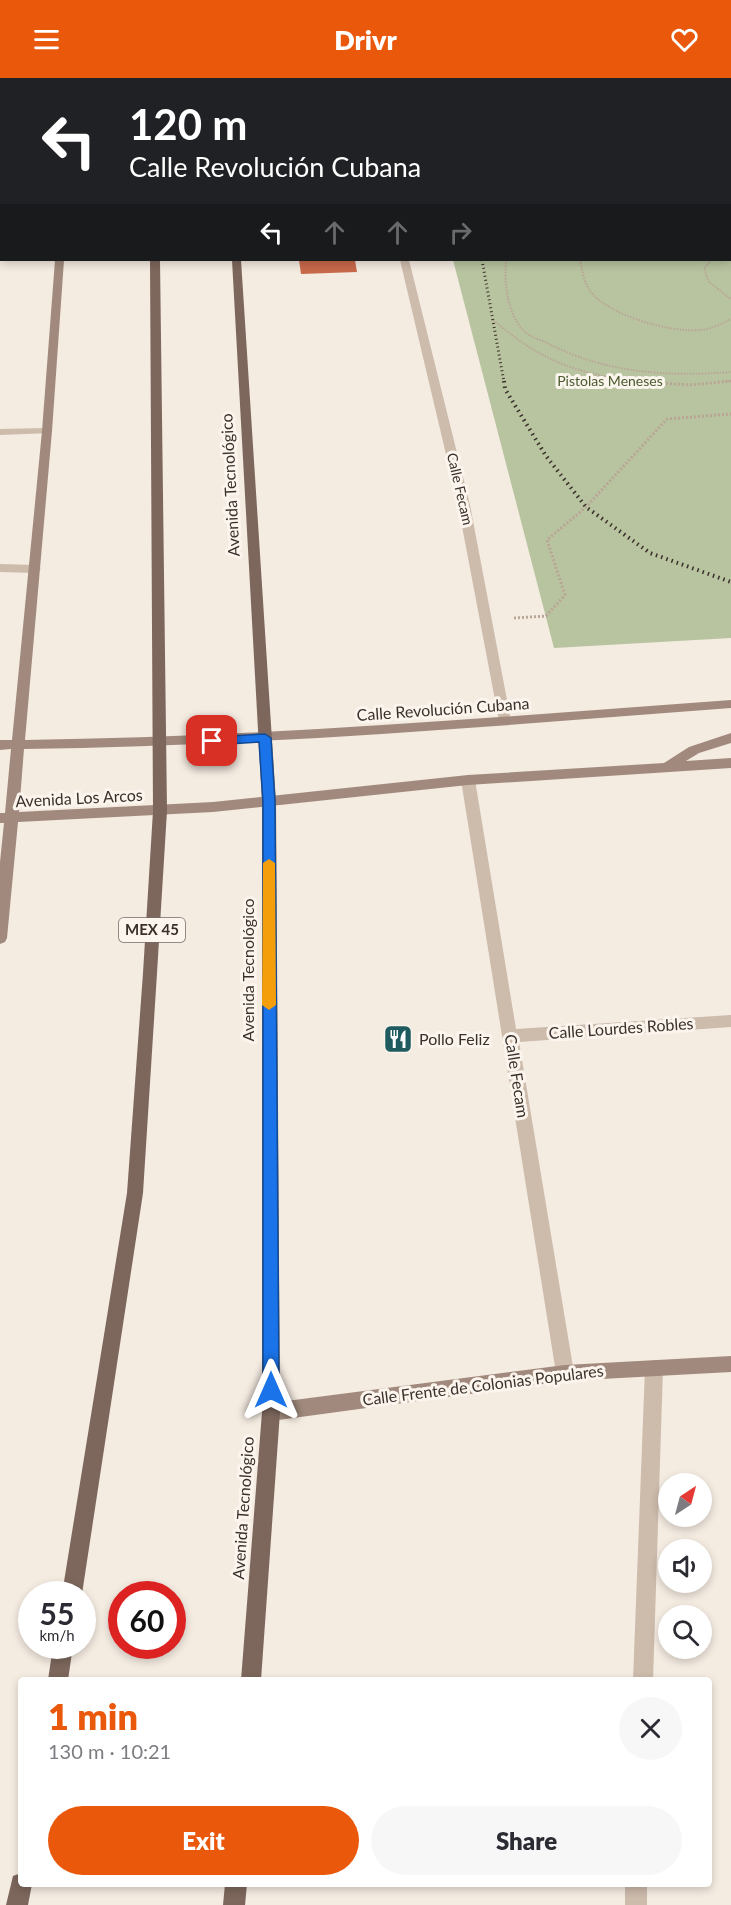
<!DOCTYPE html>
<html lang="en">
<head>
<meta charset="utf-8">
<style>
	body { margin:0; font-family:Lato,sans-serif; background:#f7f7f7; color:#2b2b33; height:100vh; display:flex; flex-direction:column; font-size:22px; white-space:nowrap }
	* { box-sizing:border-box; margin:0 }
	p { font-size:20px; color:#7c7c81 }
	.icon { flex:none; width:33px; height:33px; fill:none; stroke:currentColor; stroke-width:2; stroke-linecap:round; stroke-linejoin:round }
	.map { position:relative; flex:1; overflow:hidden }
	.sheet { position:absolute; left:18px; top:1599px; width:694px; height:210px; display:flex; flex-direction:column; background:#fff; border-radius:6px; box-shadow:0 3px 9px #0003 }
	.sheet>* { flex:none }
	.top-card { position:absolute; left:0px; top:0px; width:732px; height:183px; box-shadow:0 3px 9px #0003; background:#202124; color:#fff; overflow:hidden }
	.needle { width:39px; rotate:36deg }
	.tools { position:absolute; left:658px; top:1395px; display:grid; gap:12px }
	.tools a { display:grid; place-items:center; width:54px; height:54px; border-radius:50%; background:#fff; box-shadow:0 3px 9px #0003; font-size:30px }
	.speed { position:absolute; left:18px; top:1503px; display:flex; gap:12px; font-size:30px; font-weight:700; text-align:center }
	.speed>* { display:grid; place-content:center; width:78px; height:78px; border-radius:50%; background:#fff; box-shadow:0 3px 9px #0003; line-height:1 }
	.speed small { font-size:15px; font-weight:400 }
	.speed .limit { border:9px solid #d22; background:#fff; color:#111 }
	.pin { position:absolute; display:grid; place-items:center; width:51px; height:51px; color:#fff; margin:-26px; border-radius:12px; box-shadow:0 3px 9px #0006 }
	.me { position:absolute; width:66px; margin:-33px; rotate:0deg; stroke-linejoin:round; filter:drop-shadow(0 0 4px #0008) }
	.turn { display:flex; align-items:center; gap:21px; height:126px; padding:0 30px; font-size:27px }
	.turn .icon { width:78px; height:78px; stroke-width:2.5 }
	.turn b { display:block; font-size:42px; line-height:51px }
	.lanes { display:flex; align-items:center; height:57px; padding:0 30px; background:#0003; justify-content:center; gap:30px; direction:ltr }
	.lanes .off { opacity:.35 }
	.round { display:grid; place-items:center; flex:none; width:63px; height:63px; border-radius:32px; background:#f7f7f7 }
	.head { display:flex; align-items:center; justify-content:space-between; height:102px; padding:0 30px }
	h1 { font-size:36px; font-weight:800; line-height:45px; color:#ea580c }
	.primary-button { display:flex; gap:12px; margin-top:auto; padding:12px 30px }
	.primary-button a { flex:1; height:69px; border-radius:36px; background:#ea580c; color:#fff; font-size:24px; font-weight:800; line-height:69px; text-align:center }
	.primary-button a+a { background:#f7f7f7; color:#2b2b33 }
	header { display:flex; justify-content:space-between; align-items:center; height:78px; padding:0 30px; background:#ea580c; color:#fff; font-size:27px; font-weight:800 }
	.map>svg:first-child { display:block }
	.green { fill:#b8c4a0 }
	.building { fill:#c8694b }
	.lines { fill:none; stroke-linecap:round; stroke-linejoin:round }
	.path-far1 { stroke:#b9a596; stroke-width:2; stroke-dasharray:1.5 1.5; stroke-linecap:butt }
	.path { stroke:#b9a596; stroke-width:3; stroke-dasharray:2 2; stroke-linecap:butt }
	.lane { fill:#cdbbac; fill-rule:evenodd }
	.street { fill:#cdbbac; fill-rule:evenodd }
	.secondary { fill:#a18a7d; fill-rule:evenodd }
	.primary { fill:#7d675c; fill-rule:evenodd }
	.rail-far1 { stroke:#3b302b; stroke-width:3; stroke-dasharray:1 3; stroke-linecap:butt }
	.rail { stroke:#3b302b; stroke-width:4; stroke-dasharray:1.5 4; stroke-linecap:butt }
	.route { fill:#1a73e8; stroke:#114b97; stroke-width:1.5 }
	.slow { fill:#f59e0b }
	.labels { text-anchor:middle; stroke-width:6; stroke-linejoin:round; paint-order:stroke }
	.far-park-label { font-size:14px; fill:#4a5a2e; stroke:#fbf5ee }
	.far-street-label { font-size:14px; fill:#3b302b; stroke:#fbf5ee }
	.shield { fill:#fbf5ee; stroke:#756b66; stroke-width:1.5 }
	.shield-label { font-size:15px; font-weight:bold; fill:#3b302b }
	.street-label { font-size:16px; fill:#3b302b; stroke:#fbf5ee }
	.poi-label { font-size:16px; fill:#3b302b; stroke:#fbf5ee; text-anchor:start }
</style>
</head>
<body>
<header><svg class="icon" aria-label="menu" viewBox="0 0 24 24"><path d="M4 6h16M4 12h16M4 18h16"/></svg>Drivr<svg class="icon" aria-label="heart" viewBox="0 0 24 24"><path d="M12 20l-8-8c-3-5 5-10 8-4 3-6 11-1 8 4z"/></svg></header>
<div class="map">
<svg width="731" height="1827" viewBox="0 0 731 1827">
	<rect width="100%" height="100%" fill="#f4ebe1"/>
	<path class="green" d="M543,0H731V560L554,570L453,182H730V2L504,1Z"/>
	<path class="building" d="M299,182H355L357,194L301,196Z"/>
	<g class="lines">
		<g class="path-far1">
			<path d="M506,182C504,204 507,235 523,252C529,259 539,261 547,265C605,295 667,299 731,294"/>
			<path d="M580,182C582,192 584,204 590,213C609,238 671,255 701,252C712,251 721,246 731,241"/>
			<path d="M711,182L704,191L709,204L731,221"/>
			<path d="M493,242C543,284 577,296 641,304"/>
			<path d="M722,304L731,303"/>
		</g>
		<g class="path">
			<path d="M630,303L690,307L731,303"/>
			<path d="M514,540L546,538L565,517L547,462L586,429L667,341L731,336"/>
		</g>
		<g class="lane">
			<path d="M47,350L52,353L51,355L0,357V351Z"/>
			<path d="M0,486L35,487L41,491L35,495L0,494Z"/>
		</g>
		<g class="street">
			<path d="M12,0H24L10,2Z"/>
			<path d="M349,0H357L358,2H350Z"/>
			<rect x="0" y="2" width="2" height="4"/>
			<rect x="0" y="14" width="2" height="4"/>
			<path d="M400,182H409L470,427L511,643L505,647L499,643L458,427Z"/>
			<path d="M468,697L475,702L516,951L731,937V949L519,964L574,1295L571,1301L565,1303L559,1301L556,1295L461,702Z"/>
			<path d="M654,1282L660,1284L663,1290L653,1602H633L645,1290L648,1284Z"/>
			<rect x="625" y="1806" width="22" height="21"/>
		</g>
		<g class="secondary">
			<rect x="67" y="0" width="8" height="2"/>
			<path d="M55,182H64L52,353L25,662C261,659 496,639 731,622V630C495,648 260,668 24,671L19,734L213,724L468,697L664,685L689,669L731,655V665L699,675L686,683L731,680V690L468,707L213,734L18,744L7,860L5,864L0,866V784L4,745H0V735H5L11,671L0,672V662H12L42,353Z"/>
			<path d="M731,1278V1294L565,1303L271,1343L265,1340L262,1334L265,1328L271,1325L565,1287Z"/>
		</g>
		<g class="primary">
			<rect x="124" y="0" width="8" height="2"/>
			<rect x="149" y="0" width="8" height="2"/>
			<rect x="216" y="0" width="8" height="2"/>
			<path d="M150,182H160L167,733L157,895L143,1115L82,1516H62L127,1115L143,895L153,733Z"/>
			<path d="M232,182H241L276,724L280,1334L261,1602H241L262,1334V724Z"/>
			<path d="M53,1568H73L68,1602H48Z"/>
			<path d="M21,1795V1806H32L28,1827H6L13,1798Z"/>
			<path d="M225,1806H247L245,1827H223Z"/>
		</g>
		<g class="rail-far1">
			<path d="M689,2L699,0"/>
			<path d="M482,182L504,304"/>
		</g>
		<path class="rail" d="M504,303L505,311L546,378L586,429L650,475L731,504"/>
	</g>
	<path class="route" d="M265,656L271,660L275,724L279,1312L277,1318L271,1320L265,1318L263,1312V724L259,664L212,667L206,663L212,659Z"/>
	<path class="slow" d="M269,781L275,785L276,927L269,932L262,927L263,785Z"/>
	<defs>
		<g id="restaurant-square" transform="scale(1.5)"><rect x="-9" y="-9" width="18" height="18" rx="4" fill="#1f5a5e" stroke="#fbf5ee"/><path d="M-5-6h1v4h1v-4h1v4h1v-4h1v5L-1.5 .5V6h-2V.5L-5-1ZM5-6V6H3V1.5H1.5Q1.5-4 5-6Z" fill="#fff"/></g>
	</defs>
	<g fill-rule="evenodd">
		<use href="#restaurant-square" x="398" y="961"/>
	</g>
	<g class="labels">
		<g class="far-park-label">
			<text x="610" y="308">Pistolas Meneses</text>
		</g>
		<g class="far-street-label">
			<text transform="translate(460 411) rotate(77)" y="5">Calle Fecam</text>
		</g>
		<rect class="shield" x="119" y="840" width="66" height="24" rx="4.5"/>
		<g class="shield-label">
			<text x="152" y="857">MEX 45</text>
		</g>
		<g class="street-label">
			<text transform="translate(230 407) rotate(-93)" y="6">Avenida Tecnológico</text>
			<text transform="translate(443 631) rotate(-4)" y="6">Calle Revolución Cubana</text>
			<text transform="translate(79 720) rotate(-3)" y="6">Avenida Los Arcos</text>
			<text transform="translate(248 892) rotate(-90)" y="6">Avenida Tecnológico</text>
			<text transform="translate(621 950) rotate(-4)" y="6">Calle Lourdes Robles</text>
			<text transform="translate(517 998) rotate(81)" y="6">Calle Fecam</text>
			<text transform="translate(483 1307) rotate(-7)" y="6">Calle Frente de Colonias Populares</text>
			<text transform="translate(243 1430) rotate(-86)" y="6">Avenida Tecnológico</text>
		</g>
		<g class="poi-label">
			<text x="419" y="967">Pollo Feliz</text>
		</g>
	</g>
</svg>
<div class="tools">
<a><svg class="needle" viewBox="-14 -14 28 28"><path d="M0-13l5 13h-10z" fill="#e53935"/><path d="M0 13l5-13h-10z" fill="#7c7c81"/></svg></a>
<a><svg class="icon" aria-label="sound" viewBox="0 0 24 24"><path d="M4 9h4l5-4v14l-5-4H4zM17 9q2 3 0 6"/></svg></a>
<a><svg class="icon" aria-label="search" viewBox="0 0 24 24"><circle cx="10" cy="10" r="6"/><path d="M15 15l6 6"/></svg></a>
</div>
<div class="speed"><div>55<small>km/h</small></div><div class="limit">60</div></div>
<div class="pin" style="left:212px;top:663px;background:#d93025"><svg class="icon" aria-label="arrive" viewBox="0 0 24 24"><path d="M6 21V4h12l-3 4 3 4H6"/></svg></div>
<svg class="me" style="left:271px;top:1312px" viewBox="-20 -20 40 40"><path d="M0-17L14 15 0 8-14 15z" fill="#1a73e8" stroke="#fff" stroke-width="4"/></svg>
<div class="top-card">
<div class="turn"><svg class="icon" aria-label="left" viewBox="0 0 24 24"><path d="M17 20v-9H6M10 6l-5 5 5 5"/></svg><div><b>120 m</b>Calle Revolución Cubana</div></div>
<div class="lanes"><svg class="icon" aria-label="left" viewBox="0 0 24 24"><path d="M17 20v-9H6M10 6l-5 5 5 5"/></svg><svg class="icon off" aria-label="ahead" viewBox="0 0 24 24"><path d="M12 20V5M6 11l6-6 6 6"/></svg><svg class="icon off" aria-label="ahead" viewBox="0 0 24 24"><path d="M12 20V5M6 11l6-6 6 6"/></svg><svg class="icon off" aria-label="right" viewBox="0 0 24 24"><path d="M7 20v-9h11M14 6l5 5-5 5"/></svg></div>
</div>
<section class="sheet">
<div class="head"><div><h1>1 min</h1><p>130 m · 10:21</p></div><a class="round"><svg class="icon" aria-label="close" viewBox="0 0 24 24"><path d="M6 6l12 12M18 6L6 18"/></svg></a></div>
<div class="primary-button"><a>Exit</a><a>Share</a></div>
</section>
</div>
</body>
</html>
